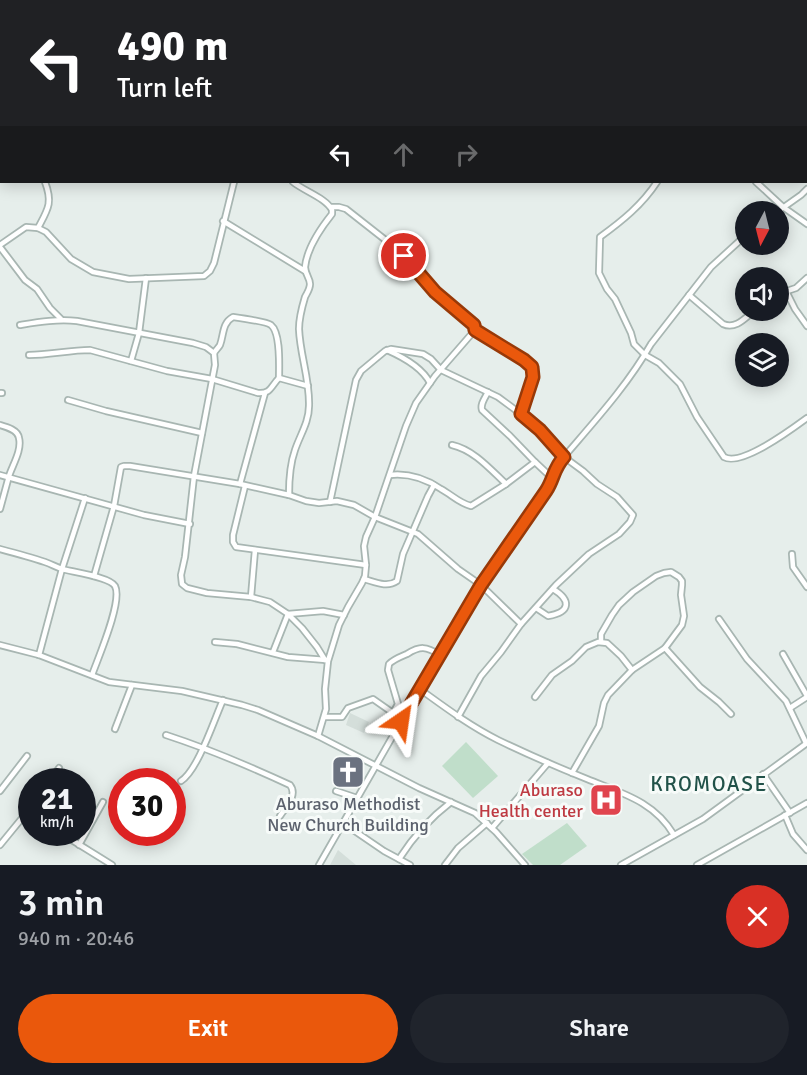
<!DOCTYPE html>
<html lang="en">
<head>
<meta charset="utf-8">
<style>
	body { margin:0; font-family:Signika,sans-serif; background:#20242c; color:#f1f3f6; height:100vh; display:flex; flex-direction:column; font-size:22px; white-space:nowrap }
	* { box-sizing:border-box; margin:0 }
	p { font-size:20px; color:#9ea1a6 }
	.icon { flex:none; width:33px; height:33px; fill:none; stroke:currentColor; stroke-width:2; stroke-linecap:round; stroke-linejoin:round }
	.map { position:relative; height:865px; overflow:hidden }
	.details { display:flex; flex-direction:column; background:#171b24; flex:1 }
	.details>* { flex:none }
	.guide { position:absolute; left:0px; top:0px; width:807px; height:183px; box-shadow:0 3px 15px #0003; background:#202124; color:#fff; overflow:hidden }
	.needle { width:39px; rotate:187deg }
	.tools { position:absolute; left:735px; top:201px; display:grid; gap:12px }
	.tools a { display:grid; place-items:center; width:54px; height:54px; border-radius:50%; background:#171b24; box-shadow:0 3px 15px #0003; font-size:30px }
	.speed { position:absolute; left:18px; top:768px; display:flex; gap:12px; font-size:30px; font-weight:700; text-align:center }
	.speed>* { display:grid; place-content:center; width:78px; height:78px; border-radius:50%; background:#171b24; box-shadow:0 3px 15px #0003; line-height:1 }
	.speed small { font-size:15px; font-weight:400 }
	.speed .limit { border:9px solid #d22; background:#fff; color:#111 }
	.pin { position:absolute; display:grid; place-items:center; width:51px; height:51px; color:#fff; margin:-26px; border:3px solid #fff; border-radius:50%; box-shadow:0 2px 6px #0007 }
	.me { position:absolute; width:66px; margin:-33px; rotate:32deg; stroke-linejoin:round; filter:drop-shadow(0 0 4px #0008) }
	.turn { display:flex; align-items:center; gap:21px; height:126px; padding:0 18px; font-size:27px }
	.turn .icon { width:78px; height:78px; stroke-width:2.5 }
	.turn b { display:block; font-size:42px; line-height:51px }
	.lanes { display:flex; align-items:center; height:57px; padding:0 18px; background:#0003; justify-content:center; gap:30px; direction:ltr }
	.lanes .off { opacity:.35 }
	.round { display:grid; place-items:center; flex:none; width:63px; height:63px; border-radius:32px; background:#20242c }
	.head { display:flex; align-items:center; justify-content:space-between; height:102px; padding:0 18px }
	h1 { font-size:36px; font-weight:600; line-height:45px }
	.cta { display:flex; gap:12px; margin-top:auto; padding:12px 18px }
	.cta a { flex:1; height:69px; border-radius:36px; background:#ea580c; color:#fff; font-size:24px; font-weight:600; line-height:69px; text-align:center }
	.cta a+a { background:#20242c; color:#f1f3f6 }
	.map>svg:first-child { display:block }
	.built { fill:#d4deda }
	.green { fill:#c0deca }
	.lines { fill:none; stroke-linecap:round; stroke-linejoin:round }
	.minor-casing { stroke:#a8b6b2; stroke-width:8 }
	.minor { stroke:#fff; stroke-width:4.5 }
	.route-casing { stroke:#983908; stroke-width:15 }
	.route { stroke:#ea580c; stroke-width:10 }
	.labels { text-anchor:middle; stroke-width:6; stroke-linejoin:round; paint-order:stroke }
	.health-label { font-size:18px; fill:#be3a42; stroke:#f7fbf9; text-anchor:end }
	.worship-label { font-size:18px; fill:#5b616d; stroke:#f7fbf9 }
	.quarter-label { font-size:21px; letter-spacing:1.5px; fill:#215249; stroke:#f7fbf9 }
</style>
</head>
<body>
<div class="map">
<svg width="807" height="865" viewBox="0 0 807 865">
	<rect width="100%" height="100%" fill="#e6eeeb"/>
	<g class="built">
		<path d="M350,713L369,722L364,733L346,725Z"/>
		<path d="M338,850L356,865H330Z"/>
	</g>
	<g class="green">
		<path d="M466,742L498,776L473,798L442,766Z"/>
		<path d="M567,823L587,846L560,865H533L522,854Z"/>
	</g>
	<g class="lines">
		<g class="minor-casing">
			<g id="minor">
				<path d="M36,0L37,2"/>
				<path d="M462,0V2"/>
				<path d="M610,0L611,2"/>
				<path d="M686,0L687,2"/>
				<path d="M726,0L728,2"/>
				<path d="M801,0L802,2"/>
				<path d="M105,2L106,0"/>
				<path d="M353,2L355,0"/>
				<path d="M444,2L446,0"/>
				<path d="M703,2L705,0"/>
				<path d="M776,2L777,0"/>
				<path d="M806,5L807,6"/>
				<path d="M0,70L2,72"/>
				<path d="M0,129L2,131"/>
				<path d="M806,142L807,144"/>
				<path d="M0,171L2,170"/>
				<path d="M657,182C642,205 622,221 600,237L599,273L607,289L615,299L631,333L634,344L645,355L659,363L680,384L697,417L724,457C741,467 792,429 807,418"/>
				<path d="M756,182L783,207L807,224"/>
				<path d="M777,212L801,195L807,189"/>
				<path d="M223,221L305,271"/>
				<path d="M38,228C48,209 53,203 45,182"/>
				<path d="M0,245L26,227L38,228L46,232L71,259L93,272L129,279L204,276L210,271L214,263L234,182"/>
				<path d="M0,247L25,280L37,289L50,308L61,319"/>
				<path d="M786,291L795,309L807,326"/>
				<path d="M778,294L796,288L807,278"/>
				<path d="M689,295L723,324C736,330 746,317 755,310"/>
				<path d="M20,325C39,322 57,319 77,321L193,343L206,347L214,353L215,365L194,476L185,557L181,575L182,584L187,588L207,593L251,597L270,602L288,614L302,628L317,647L325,660"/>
				<path d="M475,330L524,360L532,367C534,385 525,397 521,414"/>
				<path d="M387,350C403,357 422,367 430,383"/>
				<path d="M214,353C215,351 219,347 220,345C224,334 222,323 233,317C240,318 267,322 271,325C281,333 279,366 279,378"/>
				<path d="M29,355C49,355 70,350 90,350L167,371L212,379L258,393C271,394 271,386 279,378L308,386"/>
				<path d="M131,361L139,333L146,278"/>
				<path d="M488,392C485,398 480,404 482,410L510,436L535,462"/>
				<path d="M0,393H2"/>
				<path d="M68,400L106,411L202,433"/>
				<path d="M0,425C7,427 18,430 19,438C22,450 13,464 9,476C6,487 3,498 0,509"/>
				<path d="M452,445C474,450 490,469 506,484"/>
				<path d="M0,475L144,515L190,524"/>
				<path d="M390,475C408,473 426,479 441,489C452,495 459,503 471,506L506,484L535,462L552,478"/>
				<path d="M240,484L265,393"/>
				<path d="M245,486L233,535V542L236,547L366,565"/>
				<path d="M289,495C289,480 290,464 295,450C300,435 309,422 309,406C310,380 300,355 299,329C299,318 302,307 305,297C307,293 310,289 310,284C310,278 305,274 305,267C307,248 320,229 332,214V210C326,198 304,191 293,182"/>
				<path d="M330,502L356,380L361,371L385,351L391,349L423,354L431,359L441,370L498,397L521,414L540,430L564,457L583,471L597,484L617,497L633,515L630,522L619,534L589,554L556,585L521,624L501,652L481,676L458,717"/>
				<path d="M0,549C15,553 30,557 45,562C51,564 56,567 62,569C73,572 110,577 115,586C123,601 98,658 92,675"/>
				<path d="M792,554L793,567L807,587"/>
				<path d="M94,576L114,506L121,467L124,466H130L240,484L289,495L306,501L319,503L337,501L354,505L375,517L418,534L458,569L481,585L521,624"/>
				<path d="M364,579C375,582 387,588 397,581L403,554L428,496L434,485"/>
				<path d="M251,597L255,550"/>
				<path d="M536,608L548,616C571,612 571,600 553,589"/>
				<path d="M288,614L323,611L344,615"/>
				<path d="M719,619L747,659L786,701L806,743"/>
				<path d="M215,642L237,644L288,657L326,660"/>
				<path d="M0,645L39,655L109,682L182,691L242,705L258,710L318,736L419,788L475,813L496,832L525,865"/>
				<path d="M665,648L700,687L719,702L731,714"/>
				<path d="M273,652L288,614"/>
				<path d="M783,654L807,696"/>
				<path d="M39,655L62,569L85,498"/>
				<path d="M421,690C446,708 470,726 498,740C527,754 557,767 587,779C621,793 654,801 674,835"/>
				<path d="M535,697L552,675L572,661L586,647L598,642L607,643L621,656L632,670"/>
				<path d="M790,708L807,697"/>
				<path d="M325,717H342L348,708L373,699L393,713"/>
				<path d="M401,721L393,716V713L398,704L388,670L389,664C394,659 400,657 407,654C420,646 426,646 440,655"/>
				<path d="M115,729L132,685"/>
				<path d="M166,735C209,749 249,766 290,785C298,795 286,807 280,816"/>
				<path d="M318,736L326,709L325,689L328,661L339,625L348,607L362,583L365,576L366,565L364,546L366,537L375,517L406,426L416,403L435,376L475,330L474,325L435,292L404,256L397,253L388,242L346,209L339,207H331"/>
				<path d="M572,773L599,726L604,703L608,695L632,670L665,648L682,625L684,616L681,595L682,585V581L679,577L671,572L664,573L656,576L633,592L619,605L612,615L601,634V642"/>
				<path d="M763,774L790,813"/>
				<path d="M181,781C198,770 214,720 223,700"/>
				<path d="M49,782L59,768"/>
				<path d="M0,791L27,756"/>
				<path d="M336,791L357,798"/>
				<path d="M785,815L793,834L807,850"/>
				<path d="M343,823L384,851L410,865"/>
				<path d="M492,828L548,763"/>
				<path d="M59,832L112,865"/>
				<path d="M0,845L32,806"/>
				<path d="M79,845L103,802"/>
				<path d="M399,859C413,837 430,818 451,802"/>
				<path d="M319,865L446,643L481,585L514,538L549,485L554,471L558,464C590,426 626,388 651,344L711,267L746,235"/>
				<path d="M445,865L458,848L487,823"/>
				<path d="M621,865L703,819L807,743"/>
				<path d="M697,865L807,803"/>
			</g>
		</g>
		<use href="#minor" class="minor"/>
	</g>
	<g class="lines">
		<g class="route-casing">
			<path id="route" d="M401,721L481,585L546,491C554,479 553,469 564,457L540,430L521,414L533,377L532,367L524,360L475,330L474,325L435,292L404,256"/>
		</g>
		<use href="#route" class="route"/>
	</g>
	<defs>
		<g id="church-square" transform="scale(1.725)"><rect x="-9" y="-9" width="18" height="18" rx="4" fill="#6b7280" stroke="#f7fbf9"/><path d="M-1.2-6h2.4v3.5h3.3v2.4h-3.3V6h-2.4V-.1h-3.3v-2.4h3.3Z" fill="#fff"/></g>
		<g id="hospital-square" transform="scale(1.725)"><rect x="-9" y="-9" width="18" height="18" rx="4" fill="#e0444e" stroke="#f7fbf9"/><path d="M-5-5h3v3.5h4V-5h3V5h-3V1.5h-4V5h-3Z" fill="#fff"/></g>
	</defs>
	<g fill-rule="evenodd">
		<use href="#church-square" x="348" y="772"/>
		<use href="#hospital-square" x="606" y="800"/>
	</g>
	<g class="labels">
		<g class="health-label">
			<text x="583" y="796">Aburaso<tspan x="583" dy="21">Health center</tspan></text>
		</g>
		<g class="worship-label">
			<text x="348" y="810">Aburaso Methodist<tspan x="348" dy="21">New Church Building</tspan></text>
		</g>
		<g class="quarter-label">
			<text x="709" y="791">KROMOASE</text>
		</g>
	</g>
</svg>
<div class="tools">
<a><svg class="needle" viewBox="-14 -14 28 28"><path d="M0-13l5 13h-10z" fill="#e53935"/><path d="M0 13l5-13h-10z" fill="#9ea1a6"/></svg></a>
<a><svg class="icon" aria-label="sound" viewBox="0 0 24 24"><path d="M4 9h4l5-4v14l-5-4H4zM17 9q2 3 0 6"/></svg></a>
<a><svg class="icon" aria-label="layers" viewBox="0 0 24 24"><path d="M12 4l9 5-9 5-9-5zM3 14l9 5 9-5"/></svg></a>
</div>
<div class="speed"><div>21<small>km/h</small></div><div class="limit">30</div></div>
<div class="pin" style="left:404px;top:256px;background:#d93025"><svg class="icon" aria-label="arrive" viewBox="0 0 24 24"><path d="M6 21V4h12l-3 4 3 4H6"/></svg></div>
<svg class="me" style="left:401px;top:721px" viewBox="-20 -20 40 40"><path d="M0-17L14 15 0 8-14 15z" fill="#ea580c" stroke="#fff" stroke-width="4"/></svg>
<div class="guide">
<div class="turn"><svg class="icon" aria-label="left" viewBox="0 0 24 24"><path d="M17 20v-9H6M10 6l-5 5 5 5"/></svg><div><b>490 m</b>Turn left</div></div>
<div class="lanes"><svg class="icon" aria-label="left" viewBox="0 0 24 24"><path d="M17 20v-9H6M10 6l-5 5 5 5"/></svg><svg class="icon off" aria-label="ahead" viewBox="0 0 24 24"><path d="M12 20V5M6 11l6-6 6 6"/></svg><svg class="icon off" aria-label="right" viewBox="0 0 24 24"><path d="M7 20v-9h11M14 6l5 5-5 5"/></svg></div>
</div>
</div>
<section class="details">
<div class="head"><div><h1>3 min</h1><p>940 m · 20:46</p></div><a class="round" style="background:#d93025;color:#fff"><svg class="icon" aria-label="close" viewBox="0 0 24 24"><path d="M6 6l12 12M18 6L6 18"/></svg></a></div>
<div class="cta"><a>Exit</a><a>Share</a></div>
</section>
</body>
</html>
